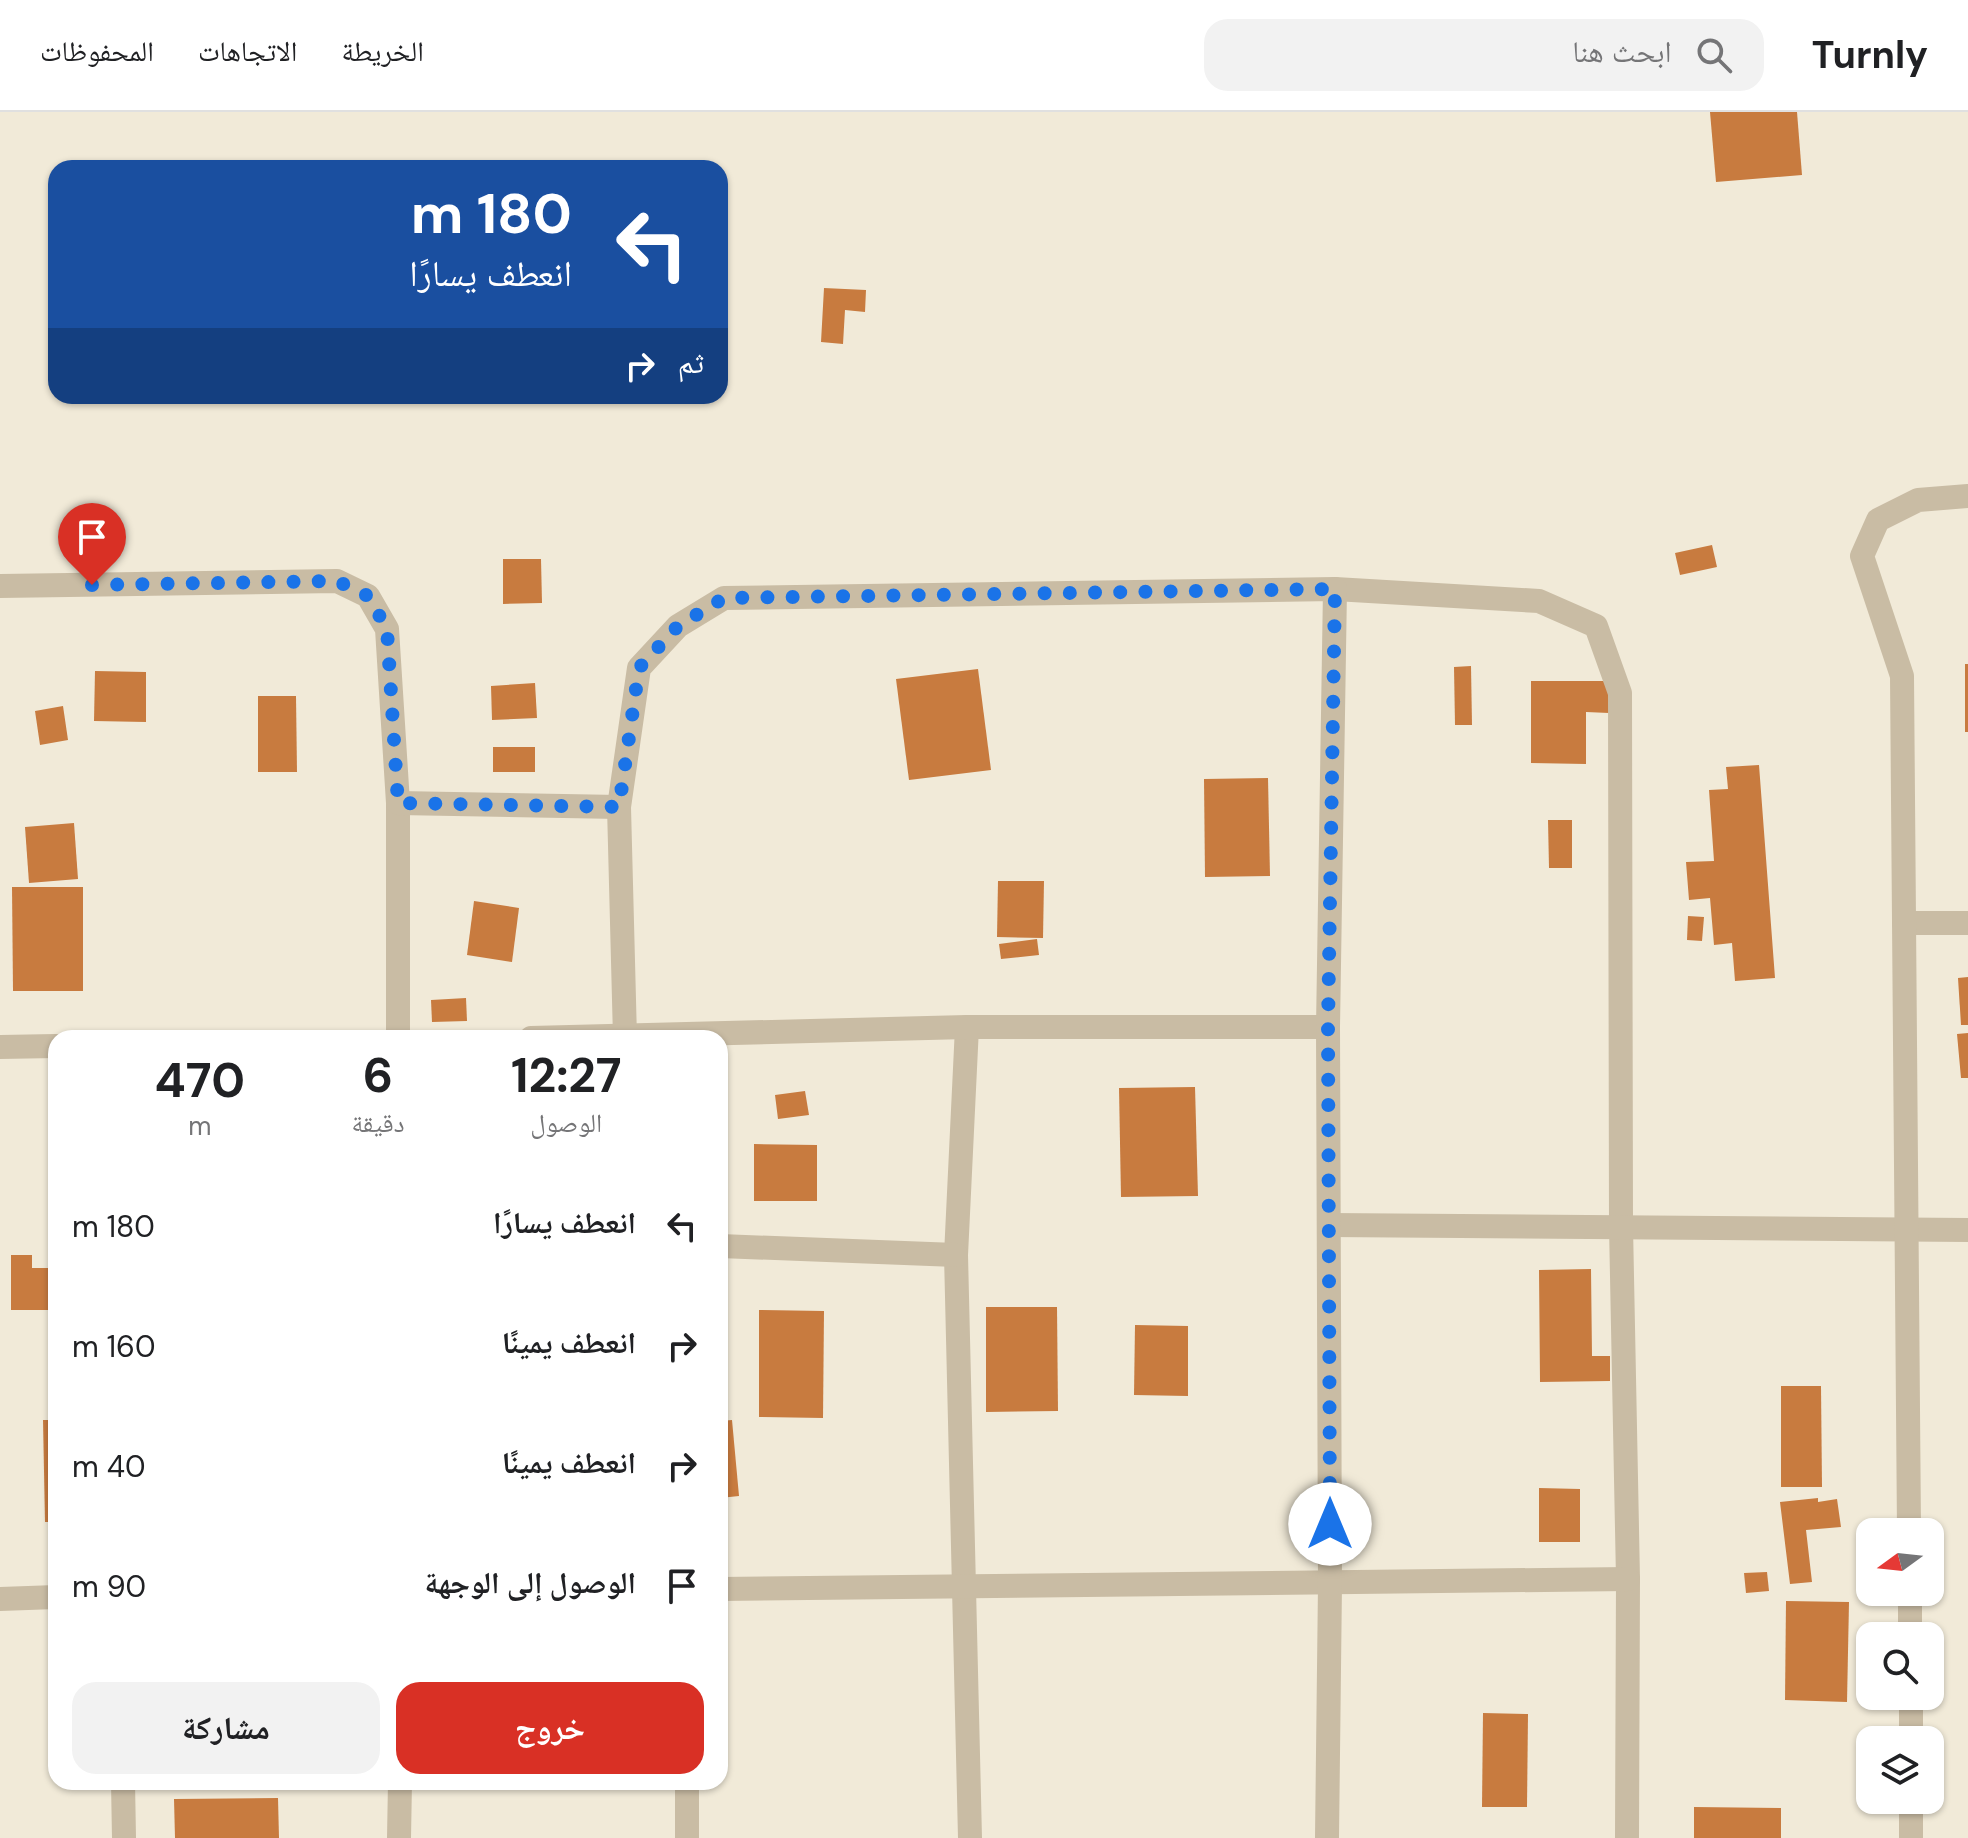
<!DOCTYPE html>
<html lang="ar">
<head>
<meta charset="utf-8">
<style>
	body { margin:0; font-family:"DM Sans","Noto Naskh Arabic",sans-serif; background:#f2f2f2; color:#202124; direction:rtl; height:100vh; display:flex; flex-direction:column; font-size:30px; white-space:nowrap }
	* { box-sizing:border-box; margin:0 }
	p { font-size:26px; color:#757577 }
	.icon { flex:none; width:44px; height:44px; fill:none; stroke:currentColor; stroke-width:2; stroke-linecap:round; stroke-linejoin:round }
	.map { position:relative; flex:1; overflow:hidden; direction:ltr }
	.drawer { position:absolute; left:48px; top:918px; width:680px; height:760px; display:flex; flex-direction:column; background:#fff; border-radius:24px; box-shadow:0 2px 6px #0004; direction:rtl }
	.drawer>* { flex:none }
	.guide { position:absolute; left:48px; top:48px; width:680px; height:244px; border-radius:24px; box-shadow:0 2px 6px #0004; direction:rtl; background:#1a4fa0; color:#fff; overflow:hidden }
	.needle { width:52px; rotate:255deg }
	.buttons { position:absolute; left:1856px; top:1406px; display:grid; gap:16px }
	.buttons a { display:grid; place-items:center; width:88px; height:88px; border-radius:16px; background:#fff; box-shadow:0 2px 6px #0004; font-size:40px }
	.pin { position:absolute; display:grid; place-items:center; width:68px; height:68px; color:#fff; margin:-82px -34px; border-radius:50% 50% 50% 0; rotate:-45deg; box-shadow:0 0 8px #0007 }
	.pin .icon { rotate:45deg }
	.me { position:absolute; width:88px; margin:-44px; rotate:0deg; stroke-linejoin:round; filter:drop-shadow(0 0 6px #0008) }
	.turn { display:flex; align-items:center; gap:28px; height:168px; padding:0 24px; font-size:36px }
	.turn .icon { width:104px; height:104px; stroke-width:2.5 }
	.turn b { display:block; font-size:56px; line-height:68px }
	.then { display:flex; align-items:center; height:76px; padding:0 24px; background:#0003; gap:16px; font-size:30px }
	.eta { display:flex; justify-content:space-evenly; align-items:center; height:136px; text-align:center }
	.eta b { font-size:48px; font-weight:700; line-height:56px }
	.button { display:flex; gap:16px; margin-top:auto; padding:16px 24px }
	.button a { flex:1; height:92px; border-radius:24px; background:#d93025; color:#fff; font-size:32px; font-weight:700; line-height:92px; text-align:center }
	.button a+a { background:#f2f2f2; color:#202124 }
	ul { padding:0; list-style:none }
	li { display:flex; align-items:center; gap:24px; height:120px; padding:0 24px }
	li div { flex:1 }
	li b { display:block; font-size:30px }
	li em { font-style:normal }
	header { display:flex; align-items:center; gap:48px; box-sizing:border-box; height:112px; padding:0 40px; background:#fff; border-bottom:2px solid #e0e0e0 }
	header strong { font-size:38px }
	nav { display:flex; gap:44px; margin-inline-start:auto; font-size:28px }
	.search { width:560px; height:72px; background:#f2f2f2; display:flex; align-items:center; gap:20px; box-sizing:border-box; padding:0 28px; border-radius:24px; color:#757577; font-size:30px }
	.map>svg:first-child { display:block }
	.building { fill:#c87b3f }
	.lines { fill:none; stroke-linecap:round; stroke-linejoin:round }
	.street { stroke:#c9bca4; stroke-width:24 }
	.route { stroke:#1a73e8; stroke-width:14; stroke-dasharray:0 25.2 }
</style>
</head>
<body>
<header>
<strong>Turnly</strong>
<div class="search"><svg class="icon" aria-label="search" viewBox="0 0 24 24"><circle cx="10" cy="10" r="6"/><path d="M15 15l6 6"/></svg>ابحث هنا</div>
<nav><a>الخريطة</a><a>الاتجاهات</a><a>المحفوظات</a></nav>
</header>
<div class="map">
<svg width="1968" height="1726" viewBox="0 0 1968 1726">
	<rect width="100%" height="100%" fill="#f1ead8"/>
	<g class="building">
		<path d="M1710,0H1797L1802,63L1716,70Z"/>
		<path d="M824,176L866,178L865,200L845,198L843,232L821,230Z"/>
		<path d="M1712,433L1717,455L1680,463L1675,441Z"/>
		<path d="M503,447H541L542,491L503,492Z"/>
		<rect x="1965" y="552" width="3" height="68"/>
		<path d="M1471,554L1472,613H1455L1454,555Z"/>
		<path d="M978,557L991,658L909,668L896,567Z"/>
		<path d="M95,559L146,560V610L94,609Z"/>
		<path d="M1531,569H1608L1609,601L1586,600V652L1531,651Z"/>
		<path d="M535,571L537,606L492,608L491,574Z"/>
		<path d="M258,584H296L297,660H258Z"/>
		<path d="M63,594L68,628L40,633L35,599Z"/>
		<rect x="493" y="635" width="42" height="25"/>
		<path d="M1759,653L1775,866L1735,869L1732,831L1714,833L1710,786L1689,788L1686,750L1714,749L1709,678L1728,677L1726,655Z"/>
		<path d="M1268,666L1270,764L1205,765L1204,667Z"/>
		<path d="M1548,708H1572V756H1549Z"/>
		<path d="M74,711L78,767L29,771L25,715Z"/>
		<path d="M998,769H1044L1043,826L997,825Z"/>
		<path d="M12,775H83V879H13Z"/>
		<path d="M474,789L519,796L512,850L467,843Z"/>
		<path d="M1688,804L1704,805L1702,829L1687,828Z"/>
		<path d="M1037,827L1039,843L1001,847L999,832Z"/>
		<path d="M1968,865V913H1961L1958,866Z"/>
		<path d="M466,886L467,909L432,910L431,888Z"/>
		<path d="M1968,921V966H1961L1957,922Z"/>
		<path d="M1195,975L1198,1084L1121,1085L1119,976Z"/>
		<path d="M805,979L809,1003L778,1007L775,983Z"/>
		<path d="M754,1032L817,1033V1089H754Z"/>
		<path d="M11,1143H32V1156H56V1198H11Z"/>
		<path d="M1591,1157L1592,1244H1610V1269L1540,1270L1539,1158Z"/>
		<path d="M986,1195H1057L1058,1299L986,1300Z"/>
		<path d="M759,1198L824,1199L823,1306L759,1305Z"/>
		<path d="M1135,1213L1188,1214V1284L1134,1283Z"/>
		<path d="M1781,1274H1821L1822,1375H1781Z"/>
		<path d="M43,1308H56V1410H45Z"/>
		<path d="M732,1308L739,1384L720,1386V1309Z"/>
		<path d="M1539,1376L1580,1377V1430H1539Z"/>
		<path d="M1818,1386V1390L1837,1387L1841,1415L1806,1418L1812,1470L1790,1472L1780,1390Z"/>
		<path d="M1767,1460L1769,1479L1746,1481L1744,1461Z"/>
		<path d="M1786,1489L1849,1490L1847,1590L1785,1588Z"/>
		<path d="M1483,1601L1528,1602L1527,1695H1482Z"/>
		<path d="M278,1686L279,1726H175L174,1687Z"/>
		<path d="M1694,1695L1781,1696V1726H1694Z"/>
	</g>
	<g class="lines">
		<g class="street">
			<path d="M0,474L337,469L368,484L387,517L398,691V926"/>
			<path d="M398,691L619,695"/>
			<path d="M1904,811H1968"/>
			<path d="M967,915L956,1143L970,1726"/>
			<path d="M531,926L967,915H1328"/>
			<path d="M625,926L619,695L639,556L678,514L724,486L1335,477L1539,489L1596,514L1620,581L1621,1114L1628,1467L1627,1726"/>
			<path d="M0,935L56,934"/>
			<path d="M1329,1113L1968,1118"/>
			<path d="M720,1134L956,1143"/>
			<path d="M1909,1420L1902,564L1862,444L1878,408L1918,388L1968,384"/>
			<path d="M720,1477L1628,1467"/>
			<path d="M1910,1480V1524"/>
			<path d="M0,1487L56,1485"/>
			<path d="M1911,1628V1584"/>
			<path d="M123,1670L124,1726"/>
			<path d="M399,1726L400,1670"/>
			<path d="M687,1726V1670"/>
			<path d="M1327,1726L1330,1472L1328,915L1335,477"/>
			<path d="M1911,1726V1688"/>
		</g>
	</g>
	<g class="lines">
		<path class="route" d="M92,473L337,469L368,484L387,517L398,691L619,695L639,556L678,514L724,486L1335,477L1328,915L1330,1412"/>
	</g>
</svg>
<div class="buttons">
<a><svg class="needle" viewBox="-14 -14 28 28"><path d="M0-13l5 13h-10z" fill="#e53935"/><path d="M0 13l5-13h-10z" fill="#757577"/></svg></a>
<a><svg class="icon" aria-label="search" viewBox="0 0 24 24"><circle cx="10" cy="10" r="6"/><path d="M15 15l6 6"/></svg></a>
<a><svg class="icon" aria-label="layers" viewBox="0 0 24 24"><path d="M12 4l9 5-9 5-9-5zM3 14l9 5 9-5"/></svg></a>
</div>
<div class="pin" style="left:92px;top:473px;background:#d93025"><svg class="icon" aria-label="arrive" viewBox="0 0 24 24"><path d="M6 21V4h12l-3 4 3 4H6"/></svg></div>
<svg class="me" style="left:1330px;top:1412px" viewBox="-20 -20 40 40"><circle r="19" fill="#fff"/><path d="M0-13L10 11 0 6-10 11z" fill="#1a73e8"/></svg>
<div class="guide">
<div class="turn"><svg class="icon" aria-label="left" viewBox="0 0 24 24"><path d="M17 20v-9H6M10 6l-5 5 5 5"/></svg><div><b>180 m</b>انعطف يسارًا</div></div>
<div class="then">ثم<svg class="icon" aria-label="right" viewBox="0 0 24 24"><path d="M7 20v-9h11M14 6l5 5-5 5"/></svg></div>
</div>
<section class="drawer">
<div class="eta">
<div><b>12:27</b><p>الوصول</p></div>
<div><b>6</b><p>دقيقة</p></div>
<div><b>470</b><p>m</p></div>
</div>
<ul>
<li><svg class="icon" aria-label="left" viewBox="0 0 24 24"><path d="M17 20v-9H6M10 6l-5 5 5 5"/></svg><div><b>انعطف يسارًا</b></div><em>180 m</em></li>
<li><svg class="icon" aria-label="right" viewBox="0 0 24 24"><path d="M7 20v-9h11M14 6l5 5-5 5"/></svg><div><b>انعطف يمينًا</b></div><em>160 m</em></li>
<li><svg class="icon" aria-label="right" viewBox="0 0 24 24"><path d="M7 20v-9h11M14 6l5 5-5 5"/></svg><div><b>انعطف يمينًا</b></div><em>40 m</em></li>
<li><svg class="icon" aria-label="arrive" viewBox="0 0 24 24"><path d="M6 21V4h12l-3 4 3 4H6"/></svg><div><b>الوصول إلى الوجهة</b></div><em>90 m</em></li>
</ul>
<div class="button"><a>خروج</a><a>مشاركة</a></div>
</section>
</div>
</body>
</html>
